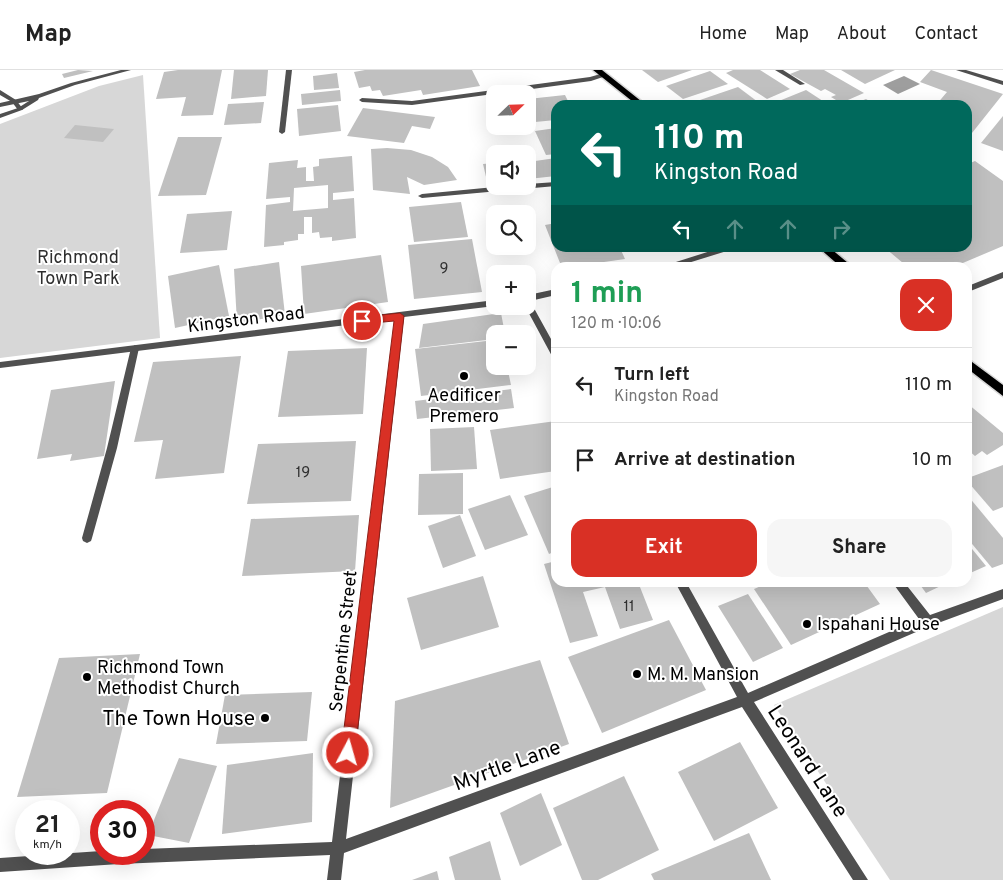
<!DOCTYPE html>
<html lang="en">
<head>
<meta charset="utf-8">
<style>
	body { margin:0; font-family:Overpass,sans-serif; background:#f6f6f6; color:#222; height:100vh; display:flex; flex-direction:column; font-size:19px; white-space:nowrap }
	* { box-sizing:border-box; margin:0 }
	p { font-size:16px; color:#767676 }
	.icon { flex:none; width:28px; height:28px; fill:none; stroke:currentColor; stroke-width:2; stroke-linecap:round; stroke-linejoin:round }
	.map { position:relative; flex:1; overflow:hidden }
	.panel { position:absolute; left:551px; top:192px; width:421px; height:325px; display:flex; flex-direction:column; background:#fff; border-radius:15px; box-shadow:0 5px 20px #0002 }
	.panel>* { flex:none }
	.banner { position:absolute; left:551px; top:30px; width:421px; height:152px; border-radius:15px; box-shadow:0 5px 20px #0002; background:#00695c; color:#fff; overflow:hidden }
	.needle { width:32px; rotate:67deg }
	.controls { position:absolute; left:486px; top:15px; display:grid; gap:10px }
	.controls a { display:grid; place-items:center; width:50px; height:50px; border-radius:10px; background:#fff; box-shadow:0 5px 20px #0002; font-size:25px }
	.speed { position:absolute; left:15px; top:730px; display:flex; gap:10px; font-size:25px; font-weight:700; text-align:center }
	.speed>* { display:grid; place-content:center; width:65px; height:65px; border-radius:50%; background:#fff; box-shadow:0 5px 20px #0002; line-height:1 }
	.speed small { font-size:12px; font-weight:400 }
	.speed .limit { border:8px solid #d22; background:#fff; color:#111 }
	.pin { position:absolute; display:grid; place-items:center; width:42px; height:42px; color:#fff; margin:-21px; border:2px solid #fff; border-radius:50%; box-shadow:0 1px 5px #0007 }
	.me { position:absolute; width:55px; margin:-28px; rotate:6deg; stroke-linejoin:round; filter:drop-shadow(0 0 4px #0008) }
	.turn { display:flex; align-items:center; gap:18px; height:105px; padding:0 20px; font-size:22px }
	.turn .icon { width:65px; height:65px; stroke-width:2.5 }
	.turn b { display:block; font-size:35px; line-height:42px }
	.lanes { display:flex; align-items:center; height:48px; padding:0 20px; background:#0003; justify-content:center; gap:25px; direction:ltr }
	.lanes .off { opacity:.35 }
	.round { display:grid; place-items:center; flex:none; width:52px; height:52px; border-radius:15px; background:#f6f6f6 }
	.head { display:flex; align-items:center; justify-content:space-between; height:85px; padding:0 20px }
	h1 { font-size:30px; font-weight:700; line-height:38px; color:#1e9e55 }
	.button { display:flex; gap:10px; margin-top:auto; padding:10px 20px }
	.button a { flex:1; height:58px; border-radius:15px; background:#d93025; color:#fff; font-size:20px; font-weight:700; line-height:58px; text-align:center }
	.button a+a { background:#f6f6f6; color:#222 }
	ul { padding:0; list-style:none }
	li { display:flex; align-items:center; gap:15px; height:75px; padding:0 20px; border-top:1px solid #e0e0e0 }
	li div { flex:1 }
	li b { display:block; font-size:19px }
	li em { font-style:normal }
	header { display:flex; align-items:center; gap:30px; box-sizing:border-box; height:70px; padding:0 25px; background:#fff; border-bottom:1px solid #e0e0e0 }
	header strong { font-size:24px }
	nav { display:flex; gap:28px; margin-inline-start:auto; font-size:18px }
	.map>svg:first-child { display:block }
	.green { fill:#d7d7d7 }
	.water { fill:#9e9e9e }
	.building { fill:#c0c0c0; fill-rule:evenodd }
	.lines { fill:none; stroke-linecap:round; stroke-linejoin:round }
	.primary-casing { stroke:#dbdbdb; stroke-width:3 }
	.service { fill:#505050; fill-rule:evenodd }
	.minor { fill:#505050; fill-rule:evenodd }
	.tertiary { fill:#505050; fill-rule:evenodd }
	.primary { fill:#000; fill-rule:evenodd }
	.route { fill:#d93025; stroke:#8d1f18 }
	.poi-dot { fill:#000; stroke:#fff; stroke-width:2 }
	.labels { text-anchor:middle; stroke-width:4; stroke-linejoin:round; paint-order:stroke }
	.number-label { font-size:15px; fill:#303030 }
	.park-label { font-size:18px; fill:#2e2e2e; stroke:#fff }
	.street-label { font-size:18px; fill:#000; stroke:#fff }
	.poi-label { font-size:18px; fill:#000; stroke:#fff; text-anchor:start }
	.near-poi-label { font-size:21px; fill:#000; stroke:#fff; text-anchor:end }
	.near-street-label { font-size:21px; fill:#000; stroke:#fff }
</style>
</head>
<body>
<header>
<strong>Map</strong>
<nav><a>Home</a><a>Map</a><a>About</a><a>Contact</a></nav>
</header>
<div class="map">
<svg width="1003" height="810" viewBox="0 0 1003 810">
	<rect width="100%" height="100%" fill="#fff"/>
	<g class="green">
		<path d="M143,5L160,268L0,288V54L99,16Z"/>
		<path d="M1003,537V810H890L774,635Z"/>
	</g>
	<path class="water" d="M904,6L920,14L898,24L883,15Z"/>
	<g class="building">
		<path d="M78,0L93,1L64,8L62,4Z"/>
		<path d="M178,0H222L213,45L181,46L186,27L156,29L164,2Z"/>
		<path d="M234,0H268L266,26L231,29Z"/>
		<path d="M365,0H472L480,16L423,25L421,20L383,26L380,20L372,21L370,16L359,18L354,2Z"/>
		<path d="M642,0H692L658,12Z"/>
		<path d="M733,0H760L790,19L767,29L726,3Z"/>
		<path d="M800,0H824L864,23L841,33L831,27L836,25L825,19L821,21L790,4Z"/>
		<path d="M841,0H895L865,14Z"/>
		<path d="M931,0L1003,24L968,68V35H936L947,22L920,12Z"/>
		<path d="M710,1L728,14L683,29L666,16Z"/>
		<path d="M337,3L339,18L314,20L313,6Z"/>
		<path d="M738,17L762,35H706L700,30Z"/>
		<path d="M340,20L341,31L302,35L301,24Z"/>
		<path d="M806,20L829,35H777L774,33Z"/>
		<path d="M565,25L570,35H556V50L535,52L528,35V29Z"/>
		<path d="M866,29L876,35H851Z"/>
		<path d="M264,32L261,53L224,55L228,34Z"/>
		<path d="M338,35L341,61L299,66L297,39Z"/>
		<path d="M363,38L435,47L430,59L412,56L404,73L347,66Z"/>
		<path d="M1003,46V81L981,73Z"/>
		<path d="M75,55L114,59L103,72L64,68Z"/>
		<path d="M556,58V84L546,85L535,61Z"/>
		<path d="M178,67H222L206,125L158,126Z"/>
		<path d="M387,78L411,80L432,87L448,97L457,110L424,115L407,107L410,124L373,120L371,79Z"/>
		<path d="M352,86L354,121L333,123V130L354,128L356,168L332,171V167L320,168L319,162L312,163V147H304V164H298V170L284,172V175L264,177L266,135L290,132V127L266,129L269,93L298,90L297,98L306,97V111H314L313,97L319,96V89ZM328,115V138L293,141L294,118Z"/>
		<path d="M556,88V106L528,109V92Z"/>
		<path d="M975,91L1003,111V176L951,198H909L885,178H968V94Z"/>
		<path d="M495,93V111H487L483,94Z"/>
		<path d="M461,132L468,167L414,172L409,137Z"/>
		<path d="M232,141L227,180L180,183L187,144Z"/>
		<path d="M556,153V178H620L625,189L562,198L545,155Z"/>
		<path d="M472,169L482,222L414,229L408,175Z"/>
		<path d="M381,185L388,232L304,244L301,196Z"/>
		<path d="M279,192L285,245L237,253L234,199Z"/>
		<path d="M219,195L229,246L175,258L168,206Z"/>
		<path d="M501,243L505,264H495V269L419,278L423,254Z"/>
		<path d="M495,270V296H507L511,315L421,326L415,279Z"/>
		<path d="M367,278L363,344L278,347L288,281Z"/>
		<path d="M241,286L224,403L155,409L163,370L134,372L153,292Z"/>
		<path d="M115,311L104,386L70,391L72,384L37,389L51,320Z"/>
		<path d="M511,319L514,338L417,349L415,331Z"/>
		<path d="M968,334L1003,363V375L987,385L982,381L975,386L968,380Z"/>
		<path d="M556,351V401L500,409L490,360Z"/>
		<path d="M474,357L477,399L431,401L430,359Z"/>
		<path d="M356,371L351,431L247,434L258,374Z"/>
		<path d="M1003,395V437L993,441L968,412V408Z"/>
		<path d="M463,403V444L418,445L419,404Z"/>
		<path d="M556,416V481L549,484L524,426Z"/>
		<path d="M510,425L528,465L485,480L468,439Z"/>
		<path d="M968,426L1003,468V494L992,498L968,469Z"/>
		<path d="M359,445L355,501L242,506L251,449Z"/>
		<path d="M460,445L476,486L443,498L428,456Z"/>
		<path d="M968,474L986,496L968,504Z"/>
		<path d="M556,491V512H638L653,550L620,559L605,517L583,522L598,566L570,573L544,494Z"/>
		<path d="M483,506L499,557L421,580L407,528Z"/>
		<path d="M770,512H864L880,534L791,575L754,519Z"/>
		<path d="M918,512H949L926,523Z"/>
		<path d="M748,524L783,578L753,592L718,536Z"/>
		<path d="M669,550L706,620L602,663L568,587Z"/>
		<path d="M140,584L107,723L17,727L59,588Z"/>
		<path d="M540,590L569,674L390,738L395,631Z"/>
		<path d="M312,622L307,671L216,674L225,625Z"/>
		<path d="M740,672L778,738L714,771L678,702Z"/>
		<path d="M313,683L312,752L222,764L227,695Z"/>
		<path d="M179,688L217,696L189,773L148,765Z"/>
		<path d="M624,706L659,780L598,810H582L553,738Z"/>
		<path d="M541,723L562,775L520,796L500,743Z"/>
		<path d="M749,763L771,810H654L651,804Z"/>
		<path d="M490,771L501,810H455L449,787Z"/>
		<path d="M437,801L439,810H412Z"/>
	</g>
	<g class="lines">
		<g class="primary-casing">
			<g id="primary">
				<path d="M593,0H602L646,35H637Z"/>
				<path d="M819,178H830L854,198H842Z"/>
				<path d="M968,289L1003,315V326L968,299Z"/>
			</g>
		</g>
		<g class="service">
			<path d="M604,3L606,4V6L591,11L412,35L362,32L359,30L362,28L412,31L590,7Z"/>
			<path d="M1003,202V208L968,222V216Z"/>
			<path d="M135,275L139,278L117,378L92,468L91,471L87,473L83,471L82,468L107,378L131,278Z"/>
		</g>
		<g class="minor">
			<path d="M286,0H292L285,62L282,64L279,62Z"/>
			<path d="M775,0H783L805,14L800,15Z"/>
			<path d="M956,0H966L1003,11V15Z"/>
			<path d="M0,20L16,30L23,39L22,40H18L12,32L0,25Z"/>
			<path d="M556,112V116L422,128L418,126L422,124L505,116H528V114Z"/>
			<path d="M720,178H731L730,180L672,198H657Z"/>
			<path d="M556,219V225L530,231L556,278V289L553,288L525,236H528V225Z"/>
			<path d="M495,230V236L404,247L346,769L737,627L675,512H686L748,623L919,549L892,512H904L930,545L1003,519V529L930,556L754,632L868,810H853L742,637L344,783L341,810H327L330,785L119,794L0,802V788L101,781V784H144V779L332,772L395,249L0,298V292Z"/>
		</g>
		<path class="tertiary" d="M121,0H131L75,15L39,28L38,30L22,40L0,48V44L18,38L29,31L0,37V33L39,24L71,13Z"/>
		<use href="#primary" class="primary"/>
	</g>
	<path class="route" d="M400,243L404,246L355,683L353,688L348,690L343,688L341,683L394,251L362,254L357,251L362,247Z"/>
	<g class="poi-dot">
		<circle cx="464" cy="306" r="5"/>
		<circle cx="807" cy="554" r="5"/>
		<circle cx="637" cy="604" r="5"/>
		<circle cx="87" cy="607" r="5"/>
		<circle cx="265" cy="648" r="5"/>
	</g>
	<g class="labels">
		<g class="number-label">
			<text x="444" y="203">9</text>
			<text x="303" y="407">19</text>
			<text x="629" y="541">11</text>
		</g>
		<g class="park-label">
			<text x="78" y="193">Richmond<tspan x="78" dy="21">Town Park</tspan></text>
		</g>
		<g class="street-label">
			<text transform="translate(246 249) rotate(-7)" y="6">Kingston Road</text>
			<text transform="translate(343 571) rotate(-84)" y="6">Serpentine Street</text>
		</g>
		<g class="poi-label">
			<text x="464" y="331" text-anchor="middle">Aedificer<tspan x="464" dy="21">Premero</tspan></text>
			<text x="817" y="560">Ispahani House</text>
			<text x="97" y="603">Richmond Town<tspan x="97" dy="21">Methodist Church</tspan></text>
			<text x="647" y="610">M. M. Mansion</text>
		</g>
		<g class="near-poi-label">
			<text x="255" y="655">The Town House</text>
		</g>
		<g class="near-street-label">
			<text transform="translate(808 691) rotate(57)" y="7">Leonard Lane</text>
			<text transform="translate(507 695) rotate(-20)" y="7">Myrtle Lane</text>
		</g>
	</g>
</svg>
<div class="controls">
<a><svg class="needle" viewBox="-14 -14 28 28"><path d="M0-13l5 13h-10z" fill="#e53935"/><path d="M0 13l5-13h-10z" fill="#767676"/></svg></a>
<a><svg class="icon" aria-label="sound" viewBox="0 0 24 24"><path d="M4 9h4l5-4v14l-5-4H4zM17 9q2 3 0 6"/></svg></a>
<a><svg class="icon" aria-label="search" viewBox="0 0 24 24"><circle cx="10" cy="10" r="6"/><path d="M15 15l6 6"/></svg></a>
<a>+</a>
<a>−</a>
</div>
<div class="speed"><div>21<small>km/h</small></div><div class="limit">30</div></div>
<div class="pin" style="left:362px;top:251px;background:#d93025"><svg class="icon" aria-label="arrive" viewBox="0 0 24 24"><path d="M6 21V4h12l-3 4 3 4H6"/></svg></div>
<svg class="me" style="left:348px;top:683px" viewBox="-20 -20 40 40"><circle r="17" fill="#d93025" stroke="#fff" stroke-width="3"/><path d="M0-11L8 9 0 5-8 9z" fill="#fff"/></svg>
<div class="banner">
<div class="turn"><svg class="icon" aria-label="left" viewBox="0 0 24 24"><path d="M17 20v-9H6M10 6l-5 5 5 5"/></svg><div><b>110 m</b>Kingston Road</div></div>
<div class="lanes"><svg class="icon" aria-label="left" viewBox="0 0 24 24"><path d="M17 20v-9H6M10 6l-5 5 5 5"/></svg><svg class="icon off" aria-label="ahead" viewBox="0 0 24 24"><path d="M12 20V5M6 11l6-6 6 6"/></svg><svg class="icon off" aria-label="ahead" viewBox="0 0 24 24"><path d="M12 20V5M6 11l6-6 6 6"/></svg><svg class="icon off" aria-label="right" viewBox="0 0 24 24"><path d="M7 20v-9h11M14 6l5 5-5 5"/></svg></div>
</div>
<section class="panel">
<div class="head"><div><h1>1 min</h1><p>120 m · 10:06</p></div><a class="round" style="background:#d93025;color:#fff"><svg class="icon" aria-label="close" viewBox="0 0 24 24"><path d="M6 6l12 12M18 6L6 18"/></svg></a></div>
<ul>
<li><svg class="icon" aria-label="left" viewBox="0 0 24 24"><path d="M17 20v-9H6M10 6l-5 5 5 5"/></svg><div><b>Turn left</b><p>Kingston Road</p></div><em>110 m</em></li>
<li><svg class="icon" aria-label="arrive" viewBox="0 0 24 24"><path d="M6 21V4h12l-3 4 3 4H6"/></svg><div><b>Arrive at destination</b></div><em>10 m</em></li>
</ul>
<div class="button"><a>Exit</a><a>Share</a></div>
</section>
</div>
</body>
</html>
